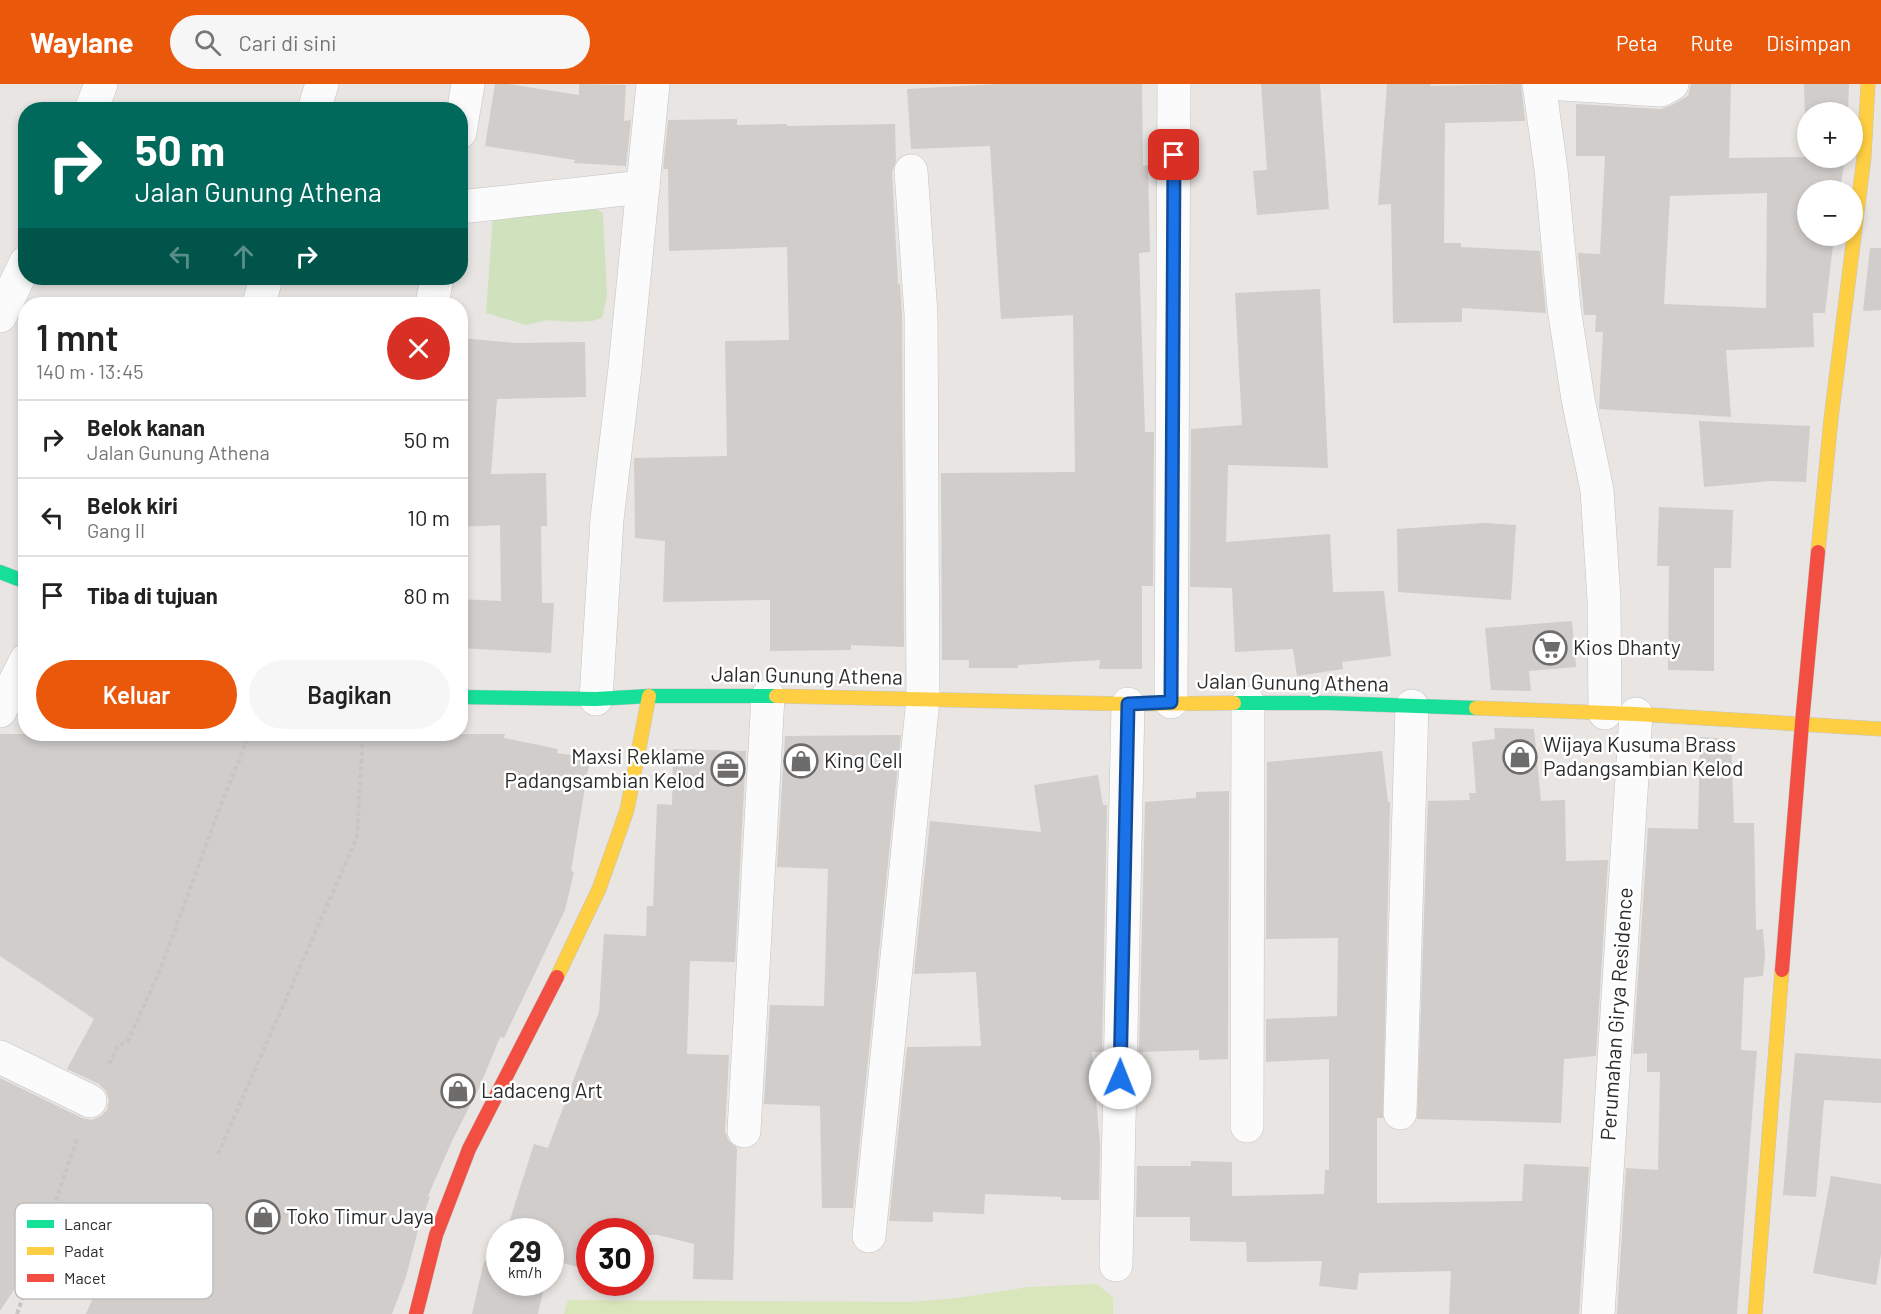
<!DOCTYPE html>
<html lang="id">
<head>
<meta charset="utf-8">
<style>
	body { margin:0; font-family:Barlow,sans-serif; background:#f6f6f6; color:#222; height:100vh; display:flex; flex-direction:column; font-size:22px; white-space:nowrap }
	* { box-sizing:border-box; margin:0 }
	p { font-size:20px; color:#767676 }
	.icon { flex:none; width:33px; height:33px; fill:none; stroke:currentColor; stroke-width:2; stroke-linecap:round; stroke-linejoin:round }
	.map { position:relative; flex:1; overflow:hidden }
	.sheet { position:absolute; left:18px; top:213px; width:450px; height:444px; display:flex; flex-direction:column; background:#fff; border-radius:24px; box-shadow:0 3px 9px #0003 }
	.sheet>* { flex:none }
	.banner { position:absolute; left:18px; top:18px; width:450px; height:183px; border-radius:24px; box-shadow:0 3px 9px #0003; background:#00695c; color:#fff; overflow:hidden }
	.tools { position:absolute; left:1797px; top:18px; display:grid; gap:12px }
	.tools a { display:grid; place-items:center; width:66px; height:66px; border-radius:50%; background:#fff; box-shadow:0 3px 9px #0003; font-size:30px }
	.speed { position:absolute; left:486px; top:1134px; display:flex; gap:12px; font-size:30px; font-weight:700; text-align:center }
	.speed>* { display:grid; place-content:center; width:78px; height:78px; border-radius:50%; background:#fff; box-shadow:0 3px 9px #0003; line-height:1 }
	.speed small { font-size:15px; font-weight:400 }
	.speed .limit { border:9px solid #d22; background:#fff; color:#111 }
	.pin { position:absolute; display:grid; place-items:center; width:51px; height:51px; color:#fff; margin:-26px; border-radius:12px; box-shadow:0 3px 9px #0006 }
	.me { position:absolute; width:66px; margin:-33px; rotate:1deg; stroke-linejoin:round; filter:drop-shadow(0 0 4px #0008) }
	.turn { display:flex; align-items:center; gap:21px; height:126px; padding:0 18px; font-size:27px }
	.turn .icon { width:78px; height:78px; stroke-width:2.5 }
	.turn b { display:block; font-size:42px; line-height:51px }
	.lanes { display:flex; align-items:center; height:57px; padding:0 18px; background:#0003; justify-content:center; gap:30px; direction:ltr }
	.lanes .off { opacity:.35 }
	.round { display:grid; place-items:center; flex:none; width:63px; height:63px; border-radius:32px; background:#f6f6f6 }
	.headline { display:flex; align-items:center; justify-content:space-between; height:102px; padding:0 18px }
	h1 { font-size:36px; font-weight:600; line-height:45px }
	.button { display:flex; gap:12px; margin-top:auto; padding:12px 18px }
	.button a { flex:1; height:69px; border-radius:36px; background:#ea580c; color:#fff; font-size:24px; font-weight:600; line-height:69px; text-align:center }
	.button a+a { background:#f6f6f6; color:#222 }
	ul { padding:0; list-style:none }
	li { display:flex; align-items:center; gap:18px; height:78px; padding:0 18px; border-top:2px solid #e0e0e0 }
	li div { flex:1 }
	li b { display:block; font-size:22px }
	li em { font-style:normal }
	header { display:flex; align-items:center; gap:36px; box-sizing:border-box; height:84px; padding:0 30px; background:#ea580c; color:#fff }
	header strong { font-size:28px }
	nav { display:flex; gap:33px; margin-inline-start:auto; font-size:21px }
	.search { width:420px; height:54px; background:#f6f6f6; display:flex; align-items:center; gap:15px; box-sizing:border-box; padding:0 21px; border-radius:33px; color:#767676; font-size:22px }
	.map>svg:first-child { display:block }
	.green { fill:#cfe2bd }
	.pitch { fill:#d9e5ba }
	.building { fill:#d0cdcb; fill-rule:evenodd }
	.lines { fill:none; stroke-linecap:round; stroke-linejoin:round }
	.street-casing { stroke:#c4c4c4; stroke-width:34 }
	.fast-casing { stroke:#c4c4c4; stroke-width:15 }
	.slow-casing { stroke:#c4c4c4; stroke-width:15 }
	.jam-casing { stroke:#c4c4c4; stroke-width:15 }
	.path { stroke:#c6c6c6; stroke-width:4; stroke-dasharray:4.5 3; stroke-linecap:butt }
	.street { stroke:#fcfbfb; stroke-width:33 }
	.fast { stroke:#16e098; stroke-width:14 }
	.slow { stroke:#ffcf43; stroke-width:14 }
	.jam { stroke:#f24e42; stroke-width:14 }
	.route-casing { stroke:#114b97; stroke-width:15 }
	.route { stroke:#1a73e8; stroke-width:10 }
	.labels { text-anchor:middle; stroke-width:5; stroke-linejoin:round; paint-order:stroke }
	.poi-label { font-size:21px; fill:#2b2b2b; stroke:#fff; text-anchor:start }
	.street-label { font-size:21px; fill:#2b2b2b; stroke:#fff }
	.key { fill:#fff; stroke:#bfbfbf; stroke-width:1.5 }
	.key-label { font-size:16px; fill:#2b2b2b }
</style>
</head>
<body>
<header>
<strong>Waylane</strong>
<div class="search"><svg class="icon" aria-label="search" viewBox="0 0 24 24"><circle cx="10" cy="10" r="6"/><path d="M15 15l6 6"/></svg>Cari di sini</div>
<nav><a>Peta</a><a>Rute</a><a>Disimpan</a></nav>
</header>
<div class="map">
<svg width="1881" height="1230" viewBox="0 0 1881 1230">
	<rect width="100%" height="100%" fill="#e8e5e2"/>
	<path class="green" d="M594,123L603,129L607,212L602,234L592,237L570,238L548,236L526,241L486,229L493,131Z"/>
	<path class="pitch" d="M1097,1200L1113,1214V1230H564L568,1216L911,1218L957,1214L1030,1203Z"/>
	<g class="building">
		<path d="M495,0H508L579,11V0L626,1L624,37L631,36L626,82L574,79L575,76L485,62Z"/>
		<path d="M999,0H1142L1143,82L1148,81L1150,168L1139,169L1145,348H1154L1153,502H1142V585H1099L1100,576L1018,581V584H969V576H942L941,389L1075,388L1073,231L1001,235L990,62L911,65L907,5Z"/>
		<path d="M1261,0H1320L1329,125L1257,131L1253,87L1267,86Z"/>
		<path d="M1387,0H1431L1430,2L1521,0L1525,37L1445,39L1444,159H1461V163L1540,167L1546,229L1462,224V238L1393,239L1391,120L1378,121Z"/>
		<path d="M1691,0H1731L1729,74L1806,73L1804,0H1849L1848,28H1808V74H1845L1840,106H1808V152H1834L1825,229H1813L1814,263L1726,266L1731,333L1599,325L1603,248H1595L1596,231H1584L1578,169L1600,170L1605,72H1576V20L1660,25L1670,22L1688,12ZM1767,109L1766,224L1664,220L1670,112Z"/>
		<path d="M737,35V41L787,40V42L895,40L896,77L892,88L898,200H900L902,231L904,563L851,561V566L770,567V516L663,518L665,457L635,454L634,374L727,372L725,257L789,256L787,163L669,167L668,85H663L668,36Z"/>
		<path d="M1870,164H1881V226L1863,227Z"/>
		<path d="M1320,205L1328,384L1228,381L1226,458L1330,450L1333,508L1384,507L1391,572L1342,578L1343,585L1297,592L1293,565L1235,568L1232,504L1190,503L1191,345L1242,341L1235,209Z"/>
		<path d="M460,254L517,259L585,258L586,313L497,315L491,390L546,389L547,442H541L542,519H554L551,569L460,564V515L501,517L500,441L460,443Z"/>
		<path d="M1699,337L1810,342L1806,398L1771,397L1704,403Z"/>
		<path d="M1659,423L1733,426L1731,484H1714V587L1668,586L1669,482H1657Z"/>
		<path d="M1484,439L1516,441L1511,516L1398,508L1397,445Z"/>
		<path d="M1572,537L1576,583L1529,587L1531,607L1491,606L1485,544Z"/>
		<path d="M1494,644L1534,645L1541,717L1565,716L1566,777L1608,776L1596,972L1564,975L1561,1039L1417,1035L1428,717L1470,716L1469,709H1476L1472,658L1495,655Z"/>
		<path d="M0,650H505L504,654L558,665L557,669L590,674L571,787L574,788L565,826L504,954L500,953L480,1002L452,1057L428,1112L430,1113L418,1146L406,1193L392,1230H86L95,1209L30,1181L0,1227V994L82,1034L92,1036L101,1032L107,1026L109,1016L106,1007L99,1000L67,985L94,935L0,872Z"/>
		<path d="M901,651L853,1124H822L820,1022L764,1020L770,921L824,922L828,785L777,783L785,652Z"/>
		<path d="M1700,653L1731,655L1734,739H1754L1756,846L1763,845L1765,872L1763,892L1744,894L1741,966L1757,967L1737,1230H1617L1626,1084L1658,1086L1660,988H1647V969L1633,970L1648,744L1698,745Z"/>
		<path d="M673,665L746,667L735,878L690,877L687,970L729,971L725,1047L728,1056L737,1064L733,1196L693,1195L694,1160L658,1151H640V1148H590V1187L550,1175V1148H506L534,1060L548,1064L599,928L604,850L646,852L647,822H653L657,720L672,721Z"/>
		<path d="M1382,667L1388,718H1390L1383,1034H1377V1119L1522,1117L1524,1080L1589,1083L1579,1230H1449L1451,1187L1359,1189L1357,1206L1319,1202L1322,1177L1247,1178L1246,1158L1190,1157V1133H1136L1137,1082H1191V1077L1232,1078V1112L1324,1110L1325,1086H1329V975L1266,978V935L1337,932L1338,854L1266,855L1267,678Z"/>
		<path d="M1098,691L1103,721H1107L1102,968H1092L1100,1061L1099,1116H1061V1113L985,1110L984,1130L933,1128V1138L889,1137L907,963L981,962L976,888L914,890L930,737L1041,748L1034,701Z"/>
		<path d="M1229,707L1228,975L1199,976V966L1139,968L1145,718L1196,714V708Z"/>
		<path d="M1795,969L1881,975V1019L1824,1016L1816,1113L1783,1111Z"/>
		<path d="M1831,1092L1881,1100V1170L1876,1201L1813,1189Z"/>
		<path d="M500,1166V1198H545L538,1230H472L484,1177L495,1180Z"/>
	</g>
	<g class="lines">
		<g class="street-casing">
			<g id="street">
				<path d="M1539,0L1551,85L1564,224L1578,315L1597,406L1604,516L1605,629"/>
				<path d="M1562,0L1661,6L1672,0"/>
				<path d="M91,26L101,0"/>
				<path d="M314,26L322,0"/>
				<path d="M460,48L468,0"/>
				<path d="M460,123L643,103"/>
				<path d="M259,220L266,194"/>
				<path d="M432,220L437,194"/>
				<path d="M0,232L26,178"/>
				<path d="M596,615L607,435L625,284L653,0"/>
				<path d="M1171,618L1174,0"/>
				<path d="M0,627L26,576"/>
				<path d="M0,973L90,1017"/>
				<path d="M1400,1029L1412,622"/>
				<path d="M1247,1042L1248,619"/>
				<path d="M744,1047L768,612"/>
				<path d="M869,1152L923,615L921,230L911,87"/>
				<path d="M1116,1181L1128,620"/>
				<path d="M1598,1230L1636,630"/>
			</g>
		</g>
		<g class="fast-casing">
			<g id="fast">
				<path d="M0,488L26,498"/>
				<path d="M460,613L596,615L649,612H776"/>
				<path d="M1234,619H1329L1476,624"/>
			</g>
		</g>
		<g class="slow-casing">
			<g id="slow">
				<path d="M1818,468L1831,335L1864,73L1868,0"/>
				<path d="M776,612L1128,620L1234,619"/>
				<path d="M1476,624L1636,630L1881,645"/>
				<path d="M557,893L599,805L627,726L649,612"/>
				<path d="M1755,1230L1782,886"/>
			</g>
		</g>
		<g class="jam-casing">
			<g id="jam">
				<path d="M1782,886L1802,639L1818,468"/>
				<path d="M416,1230L436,1151L469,1065L557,893"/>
			</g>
		</g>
		<g class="path">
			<path d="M109,980L118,962L128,957L160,886L223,715L250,650"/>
			<path d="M218,1070L357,753L363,650"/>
			<path d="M17,1230L77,1055"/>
		</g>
		<use href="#street" class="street"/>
		<use href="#fast" class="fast"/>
		<use href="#slow" class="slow"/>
		<use href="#jam" class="jam"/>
	</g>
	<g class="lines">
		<g class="route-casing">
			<path id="route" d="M1120,994L1128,620L1171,618L1174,71"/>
		</g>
		<use href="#route" class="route"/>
	</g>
	<defs>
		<g id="supermarket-ring" transform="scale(1.725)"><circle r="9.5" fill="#fff" stroke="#6d6c6b" stroke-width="1.5"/><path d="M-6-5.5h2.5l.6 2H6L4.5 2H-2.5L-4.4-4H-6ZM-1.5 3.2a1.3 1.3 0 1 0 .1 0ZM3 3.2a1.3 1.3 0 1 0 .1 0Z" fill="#6d6c6b"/></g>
		<g id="shop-ring" transform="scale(1.725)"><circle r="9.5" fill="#fff" stroke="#6d6c6b" stroke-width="1.5"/><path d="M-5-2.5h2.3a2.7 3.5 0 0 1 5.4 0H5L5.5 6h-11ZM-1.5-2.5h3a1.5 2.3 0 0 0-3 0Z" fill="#6d6c6b"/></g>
		<g id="office-ring" transform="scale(1.725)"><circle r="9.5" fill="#fff" stroke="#6d6c6b" stroke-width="1.5"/><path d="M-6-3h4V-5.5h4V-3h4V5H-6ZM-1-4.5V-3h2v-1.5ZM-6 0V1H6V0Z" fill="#6d6c6b"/></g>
	</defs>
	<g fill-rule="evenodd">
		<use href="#supermarket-ring" x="1550" y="564"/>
		<use href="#shop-ring" x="1520" y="673"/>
		<use href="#shop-ring" x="801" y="677"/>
		<use href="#office-ring" x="728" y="685"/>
		<use href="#shop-ring" x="458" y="1007"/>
		<use href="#shop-ring" x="263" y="1133"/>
	</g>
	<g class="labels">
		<g class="poi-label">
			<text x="1573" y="571">Kios Dhanty</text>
			<text x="1543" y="668">Wijaya Kusuma Brass<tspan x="1543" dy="24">Padangsambian Kelod</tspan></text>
			<text x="705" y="680" text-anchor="end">Maxsi Reklame<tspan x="705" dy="24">Padangsambian Kelod</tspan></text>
			<text x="824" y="684">King Cell</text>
			<text x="481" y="1014">Ladaceng Art</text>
			<text x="286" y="1140">Toko Timur Jaya</text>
		</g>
		<g class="street-label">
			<text transform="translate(807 592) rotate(1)" y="7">Jalan Gunung Athena</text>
			<text transform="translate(1293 599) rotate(1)" y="7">Jalan Gunung Athena</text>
			<text transform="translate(1617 930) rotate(-86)" y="7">Perumahan Girya Residence</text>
		</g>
	</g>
	<rect x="15" y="1119" width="198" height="96" rx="9" class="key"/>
	<rect x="27" y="1136" width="27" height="8" fill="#16e098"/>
	<rect x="27" y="1163" width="27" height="8" fill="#ffcf43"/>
	<rect x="27" y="1190" width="27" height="8" fill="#f24e42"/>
	<g class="key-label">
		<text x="64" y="1146">Lancar</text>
		<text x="64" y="1173">Padat</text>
		<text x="64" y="1200">Macet</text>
	</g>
</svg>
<div class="tools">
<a>+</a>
<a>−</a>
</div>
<div class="speed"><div>29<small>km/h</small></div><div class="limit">30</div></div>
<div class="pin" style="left:1174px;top:71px;background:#d93025"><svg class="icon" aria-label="arrive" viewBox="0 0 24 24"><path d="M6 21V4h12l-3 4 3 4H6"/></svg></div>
<svg class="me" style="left:1120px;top:994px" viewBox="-20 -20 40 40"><circle r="19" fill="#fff"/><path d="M0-13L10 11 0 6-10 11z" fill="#1a73e8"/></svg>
<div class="banner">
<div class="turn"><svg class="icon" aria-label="right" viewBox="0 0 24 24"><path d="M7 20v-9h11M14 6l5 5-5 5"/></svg><div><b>50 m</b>Jalan Gunung Athena</div></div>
<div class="lanes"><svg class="icon off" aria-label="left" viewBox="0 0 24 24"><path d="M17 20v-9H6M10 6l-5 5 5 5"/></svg><svg class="icon off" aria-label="ahead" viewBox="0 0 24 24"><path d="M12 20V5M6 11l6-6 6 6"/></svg><svg class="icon" aria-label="right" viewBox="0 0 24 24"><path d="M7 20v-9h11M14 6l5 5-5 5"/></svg></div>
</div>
<section class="sheet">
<div class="headline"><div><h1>1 mnt</h1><p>140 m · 13:45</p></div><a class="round" style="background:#d93025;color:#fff"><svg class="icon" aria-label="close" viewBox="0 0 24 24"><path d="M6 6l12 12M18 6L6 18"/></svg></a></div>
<ul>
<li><svg class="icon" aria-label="right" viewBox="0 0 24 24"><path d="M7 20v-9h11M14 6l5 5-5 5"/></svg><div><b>Belok kanan</b><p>Jalan Gunung Athena</p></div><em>50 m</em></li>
<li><svg class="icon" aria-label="left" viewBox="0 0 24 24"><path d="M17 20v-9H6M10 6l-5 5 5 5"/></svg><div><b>Belok kiri</b><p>Gang II</p></div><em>10 m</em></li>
<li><svg class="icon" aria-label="arrive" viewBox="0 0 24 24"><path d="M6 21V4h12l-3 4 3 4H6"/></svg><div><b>Tiba di tujuan</b></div><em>80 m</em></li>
</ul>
<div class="button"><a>Keluar</a><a>Bagikan</a></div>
</section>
</div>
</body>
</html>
